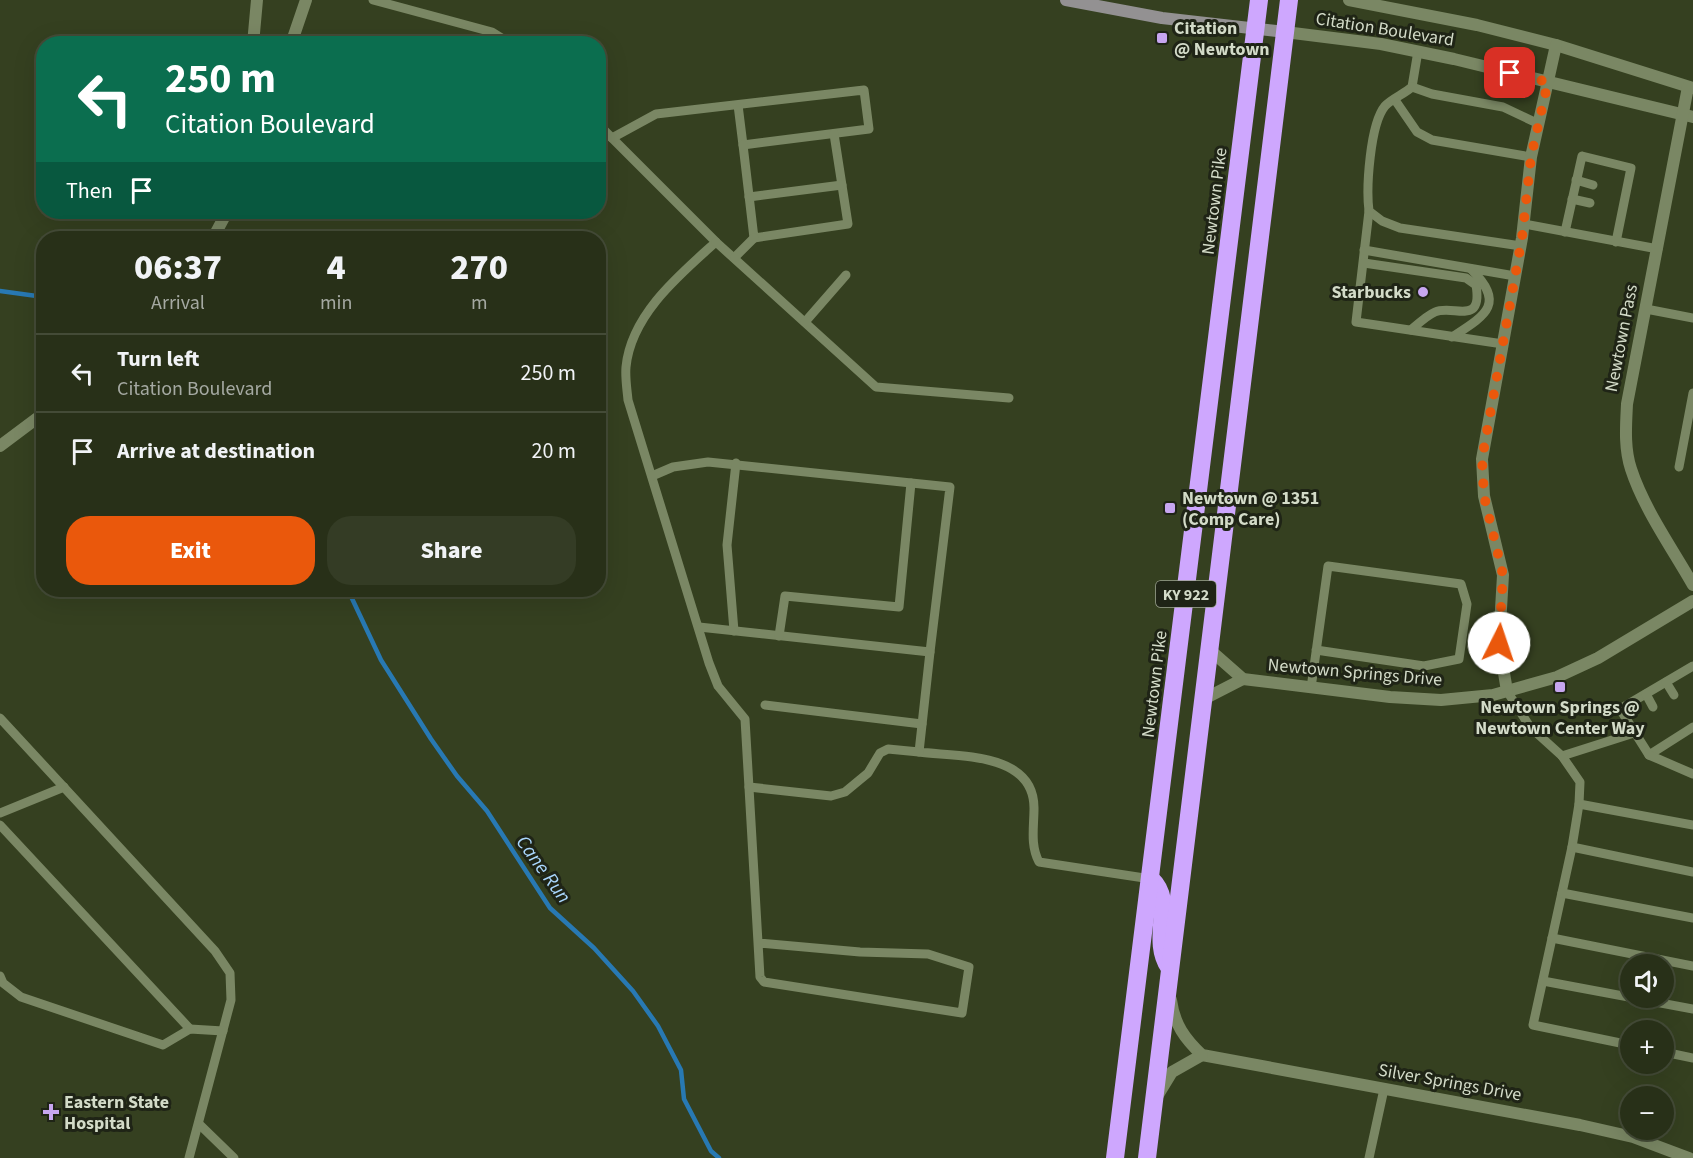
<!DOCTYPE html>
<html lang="en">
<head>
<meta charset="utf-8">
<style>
	body { margin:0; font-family:"Source Sans 3",sans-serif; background:#343c25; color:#f1f3f6; height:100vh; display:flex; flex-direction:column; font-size:22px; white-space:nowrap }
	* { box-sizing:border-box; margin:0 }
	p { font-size:20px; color:#a5a9a2 }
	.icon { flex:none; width:33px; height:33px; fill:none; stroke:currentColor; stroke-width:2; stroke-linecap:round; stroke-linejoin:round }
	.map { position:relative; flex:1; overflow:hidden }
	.details { position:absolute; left:36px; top:231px; width:570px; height:366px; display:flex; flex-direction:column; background:#283018; border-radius:24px; box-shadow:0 6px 24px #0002,0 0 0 2px #444b37 }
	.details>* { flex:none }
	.top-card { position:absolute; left:36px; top:36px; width:570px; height:183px; border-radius:24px; box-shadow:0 6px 24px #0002,0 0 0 2px #444b37; background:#0b6e4f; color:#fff; overflow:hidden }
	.fabs { position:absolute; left:1620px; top:954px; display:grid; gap:12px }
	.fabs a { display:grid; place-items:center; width:54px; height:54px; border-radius:50%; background:#283018; box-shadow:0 6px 24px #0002,0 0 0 2px #444b37; font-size:30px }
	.pin { position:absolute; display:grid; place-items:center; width:51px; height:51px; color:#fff; margin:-26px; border-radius:12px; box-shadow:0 3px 9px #0006 }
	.me { position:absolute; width:66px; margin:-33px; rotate:4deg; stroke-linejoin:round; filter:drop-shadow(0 0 4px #0008) }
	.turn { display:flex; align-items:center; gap:21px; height:126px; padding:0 30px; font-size:27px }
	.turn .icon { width:78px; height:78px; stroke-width:2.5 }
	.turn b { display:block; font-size:42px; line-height:51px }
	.then { display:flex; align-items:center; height:57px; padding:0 30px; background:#0003; gap:12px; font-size:22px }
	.eta { display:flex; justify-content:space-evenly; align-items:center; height:102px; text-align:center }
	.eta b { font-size:36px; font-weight:800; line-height:42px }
	.action { display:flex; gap:12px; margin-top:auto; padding:12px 30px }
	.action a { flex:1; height:69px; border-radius:24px; background:#ea580c; color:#fff; font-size:24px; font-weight:800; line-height:69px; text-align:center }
	.action a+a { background:#343c25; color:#f1f3f6 }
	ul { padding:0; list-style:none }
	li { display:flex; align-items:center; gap:18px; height:78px; padding:0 30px; border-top:2px solid #444b37 }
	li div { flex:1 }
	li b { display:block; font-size:22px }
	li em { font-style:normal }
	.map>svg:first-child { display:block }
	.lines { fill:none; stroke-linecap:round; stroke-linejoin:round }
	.stream { stroke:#2879b3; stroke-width:4.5 }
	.lane { stroke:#7a8764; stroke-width:9 }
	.street { stroke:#7a8764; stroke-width:12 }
	.secondary { stroke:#939192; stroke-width:12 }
	.highway { stroke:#cea7fe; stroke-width:18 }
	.route { stroke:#ea580c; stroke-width:10; stroke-dasharray:0 18 }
	.poi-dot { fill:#c7a6f0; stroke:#1f2416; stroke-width:2 }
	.labels { text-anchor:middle; stroke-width:6; stroke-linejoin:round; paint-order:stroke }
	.shield { fill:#1f2416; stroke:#9da493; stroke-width:1.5 }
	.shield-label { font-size:16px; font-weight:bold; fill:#d3dbc8 }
	.poi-label { font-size:18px; font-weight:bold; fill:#d3dbc8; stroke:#1f2416; text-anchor:start }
	.street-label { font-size:18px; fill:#d3dbc8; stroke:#1f2416 }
	.water-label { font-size:20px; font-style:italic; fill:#a9d6fc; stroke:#1f2416 }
</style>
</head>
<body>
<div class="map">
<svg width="1693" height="1158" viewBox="0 0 1693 1158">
	<rect width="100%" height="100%" fill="#354020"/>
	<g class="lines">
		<g class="stream">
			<path d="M0,291L44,297"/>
			<path d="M348,590L381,660L431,739L457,776L487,811L550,908L594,948L633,991L658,1026L681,1070L684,1099L711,1151L719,1158"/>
		</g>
		<g class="lane">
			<path d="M373,0L492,32L511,44"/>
			<path d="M1418,51L1412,87C1404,94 1391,99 1385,106C1370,124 1366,188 1369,211L1382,221L1400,228L1521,246"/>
			<path d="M1412,87L1432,94L1503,107L1539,124"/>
			<path d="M1395,100L1417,132L1432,140L1531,157"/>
			<path d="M598,124L716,242C679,275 631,315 626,367C625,378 627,389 628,400L709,663L718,686L745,719L760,977L764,982L962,1013L969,967L928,954L860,952L758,943"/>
			<path d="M612,138L656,114L864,90L869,129L743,145L738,105"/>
			<path d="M743,145L754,238L848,224L834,134"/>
			<path d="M1576,180L1593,185"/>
			<path d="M749,197L842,185"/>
			<path d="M1572,199L1590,203"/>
			<path d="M1369,211L1356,322L1503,344"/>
			<path d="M1524,224L1658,249"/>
			<path d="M1565,232L1582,156L1631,168L1616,242"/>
			<path d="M716,242L876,387L1009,398"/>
			<path d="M1364,250L1515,276"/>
			<path d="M735,257L754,238"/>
			<path d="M1364,263L1466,278L1476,285C1483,327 1453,304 1435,312C1426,316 1418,324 1411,330"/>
			<path d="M1646,309L1693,318"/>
			<path d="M805,322L846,275"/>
			<path d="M1452,337C1486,315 1506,304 1471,269"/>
			<path d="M1679,467L1693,393"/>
			<path d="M652,476L673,467L708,462L950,487L930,652L699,627"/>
			<path d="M734,631L727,545L736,463"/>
			<path d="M779,636L785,596L899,607L911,483"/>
			<path d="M930,652L919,752C959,757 1034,752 1034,808C1034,827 1030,845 1039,862L1151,879"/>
			<path d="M1693,666L1620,709L1649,755L1693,727"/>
			<path d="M1666,682L1674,695"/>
			<path d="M1311,688L1328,566L1461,584L1467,604L1459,659L1424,666L1316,650"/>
			<path d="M1507,691L1530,727L1562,756L1634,733"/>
			<path d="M1646,694L1653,707"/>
			<path d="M765,705L922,724"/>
			<path d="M0,718L215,951L230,973L231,1000L189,1158"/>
			<path d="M1649,755L1693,774"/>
			<path d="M1562,756L1580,782L1579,804L1572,847L1533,1025L1630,1045"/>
			<path d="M749,787L831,796L845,792L868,773L880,753L888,749L919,752"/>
			<path d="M1579,804L1693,825"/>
			<path d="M0,813L64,787"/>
			<path d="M0,825L190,1029"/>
			<path d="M1572,847L1693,872"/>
			<path d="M1562,893L1693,918"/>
			<path d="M1552,938L1693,966"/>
			<path d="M0,976L3,983L21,997L163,1045L190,1029L223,1031"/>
			<path d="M1543,981L1693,1009"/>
			<path d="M1664,1052L1693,1058"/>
			<path d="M199,1124L234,1158"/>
			<path d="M1369,1158L1384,1089"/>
		</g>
		<g class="street">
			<path d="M1349,0L1477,25L1556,45L1693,88"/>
			<path d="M1285,32L1381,44L1454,59L1693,117"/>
			<path d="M253,44L257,0"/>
			<path d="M291,44L306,0"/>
			<path d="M1688,87L1627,404C1626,425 1624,448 1631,469C1644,509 1672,548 1693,585"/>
			<path d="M213,238L227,212"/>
			<path d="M0,446L44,413"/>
			<path d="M1210,650L1243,679L1390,697L1441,700L1493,695L1557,677L1598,658L1693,601"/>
			<path d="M1507,691L1499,643L1503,575L1484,496L1482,459L1522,238L1531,157L1556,45"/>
			<path d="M1204,699L1243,679"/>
			<path d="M1171,1000C1174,1024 1185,1039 1202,1055L1580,1125L1633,1137L1689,1158"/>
			<path d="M1158,1095L1172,1072L1202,1055"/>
		</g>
		<path class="secondary" d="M1066,0L1162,18L1285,32"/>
		<g class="highway">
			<path d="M1151,879C1176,902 1150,939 1169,967"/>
			<path d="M1115,1158L1259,0"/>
			<path d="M1147,1158L1289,0"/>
		</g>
	</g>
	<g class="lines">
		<path class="route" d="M1499,643L1503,575L1484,496L1482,459L1522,238L1531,157L1548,82L1510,73"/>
	</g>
	<g class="poi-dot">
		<rect x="1156" y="32" width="12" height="12" rx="3"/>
		<circle cx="1423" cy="292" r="6"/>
		<rect x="1164" y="502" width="12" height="12" rx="3"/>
		<rect x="1554" y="681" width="12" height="12" rx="3"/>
		<path d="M48 1103h6v6h6v6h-6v6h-6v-6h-6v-6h6z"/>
	</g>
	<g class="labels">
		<rect class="shield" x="1156" y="581" width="60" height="26" rx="4.5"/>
		<g class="shield-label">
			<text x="1186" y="600">KY 922</text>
		</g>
		<g class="poi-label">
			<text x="1174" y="34">Citation<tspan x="1174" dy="21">@ Newtown</tspan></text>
			<text x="1411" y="298" text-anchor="end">Starbucks</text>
			<text x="1182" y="504">Newtown @ 1351<tspan x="1182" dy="21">(Comp Care)</tspan></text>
			<text x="1560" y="713" text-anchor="middle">Newtown Springs @<tspan x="1560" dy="21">Newtown Center Way</tspan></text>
			<text x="64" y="1108">Eastern State<tspan x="64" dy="21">Hospital</tspan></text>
		</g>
		<g class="street-label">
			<text transform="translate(1385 29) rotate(9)" y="6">Citation Boulevard</text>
			<text transform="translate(1214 201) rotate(-83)" y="6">Newtown Pike</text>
			<text transform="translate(1621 338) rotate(-79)" y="6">Newtown Pass</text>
			<text transform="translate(1355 672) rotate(5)" y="6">Newtown Springs Drive</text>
			<text transform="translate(1154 684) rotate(-83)" y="6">Newtown Pike</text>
			<text transform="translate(1450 1082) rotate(10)" y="6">Silver Springs Drive</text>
		</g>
		<g class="water-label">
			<text transform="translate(544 869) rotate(54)" y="7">Cane Run</text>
		</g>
	</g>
</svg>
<div class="fabs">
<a><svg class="icon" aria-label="sound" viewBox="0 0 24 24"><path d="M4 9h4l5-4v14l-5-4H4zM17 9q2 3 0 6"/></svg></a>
<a>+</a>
<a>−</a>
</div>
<div class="pin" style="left:1510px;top:73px;background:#d93025"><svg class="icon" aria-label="arrive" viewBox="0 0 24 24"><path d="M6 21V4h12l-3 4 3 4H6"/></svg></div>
<svg class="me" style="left:1499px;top:643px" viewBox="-20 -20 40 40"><circle r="19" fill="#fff"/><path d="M0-13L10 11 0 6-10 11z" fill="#ea580c"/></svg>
<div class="top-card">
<div class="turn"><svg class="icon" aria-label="left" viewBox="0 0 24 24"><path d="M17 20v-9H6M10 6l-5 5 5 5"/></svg><div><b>250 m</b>Citation Boulevard</div></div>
<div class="then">Then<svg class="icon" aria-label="arrive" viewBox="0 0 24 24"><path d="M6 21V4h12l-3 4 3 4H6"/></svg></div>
</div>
<section class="details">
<div class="eta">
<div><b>06:37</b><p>Arrival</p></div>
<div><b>4</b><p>min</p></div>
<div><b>270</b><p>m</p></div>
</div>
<ul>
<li><svg class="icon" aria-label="left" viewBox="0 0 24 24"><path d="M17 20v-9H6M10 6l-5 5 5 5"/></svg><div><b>Turn left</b><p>Citation Boulevard</p></div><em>250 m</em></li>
<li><svg class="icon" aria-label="arrive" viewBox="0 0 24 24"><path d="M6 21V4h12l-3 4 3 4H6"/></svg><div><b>Arrive at destination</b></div><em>20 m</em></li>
</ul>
<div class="action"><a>Exit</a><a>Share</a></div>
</section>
</div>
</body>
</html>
